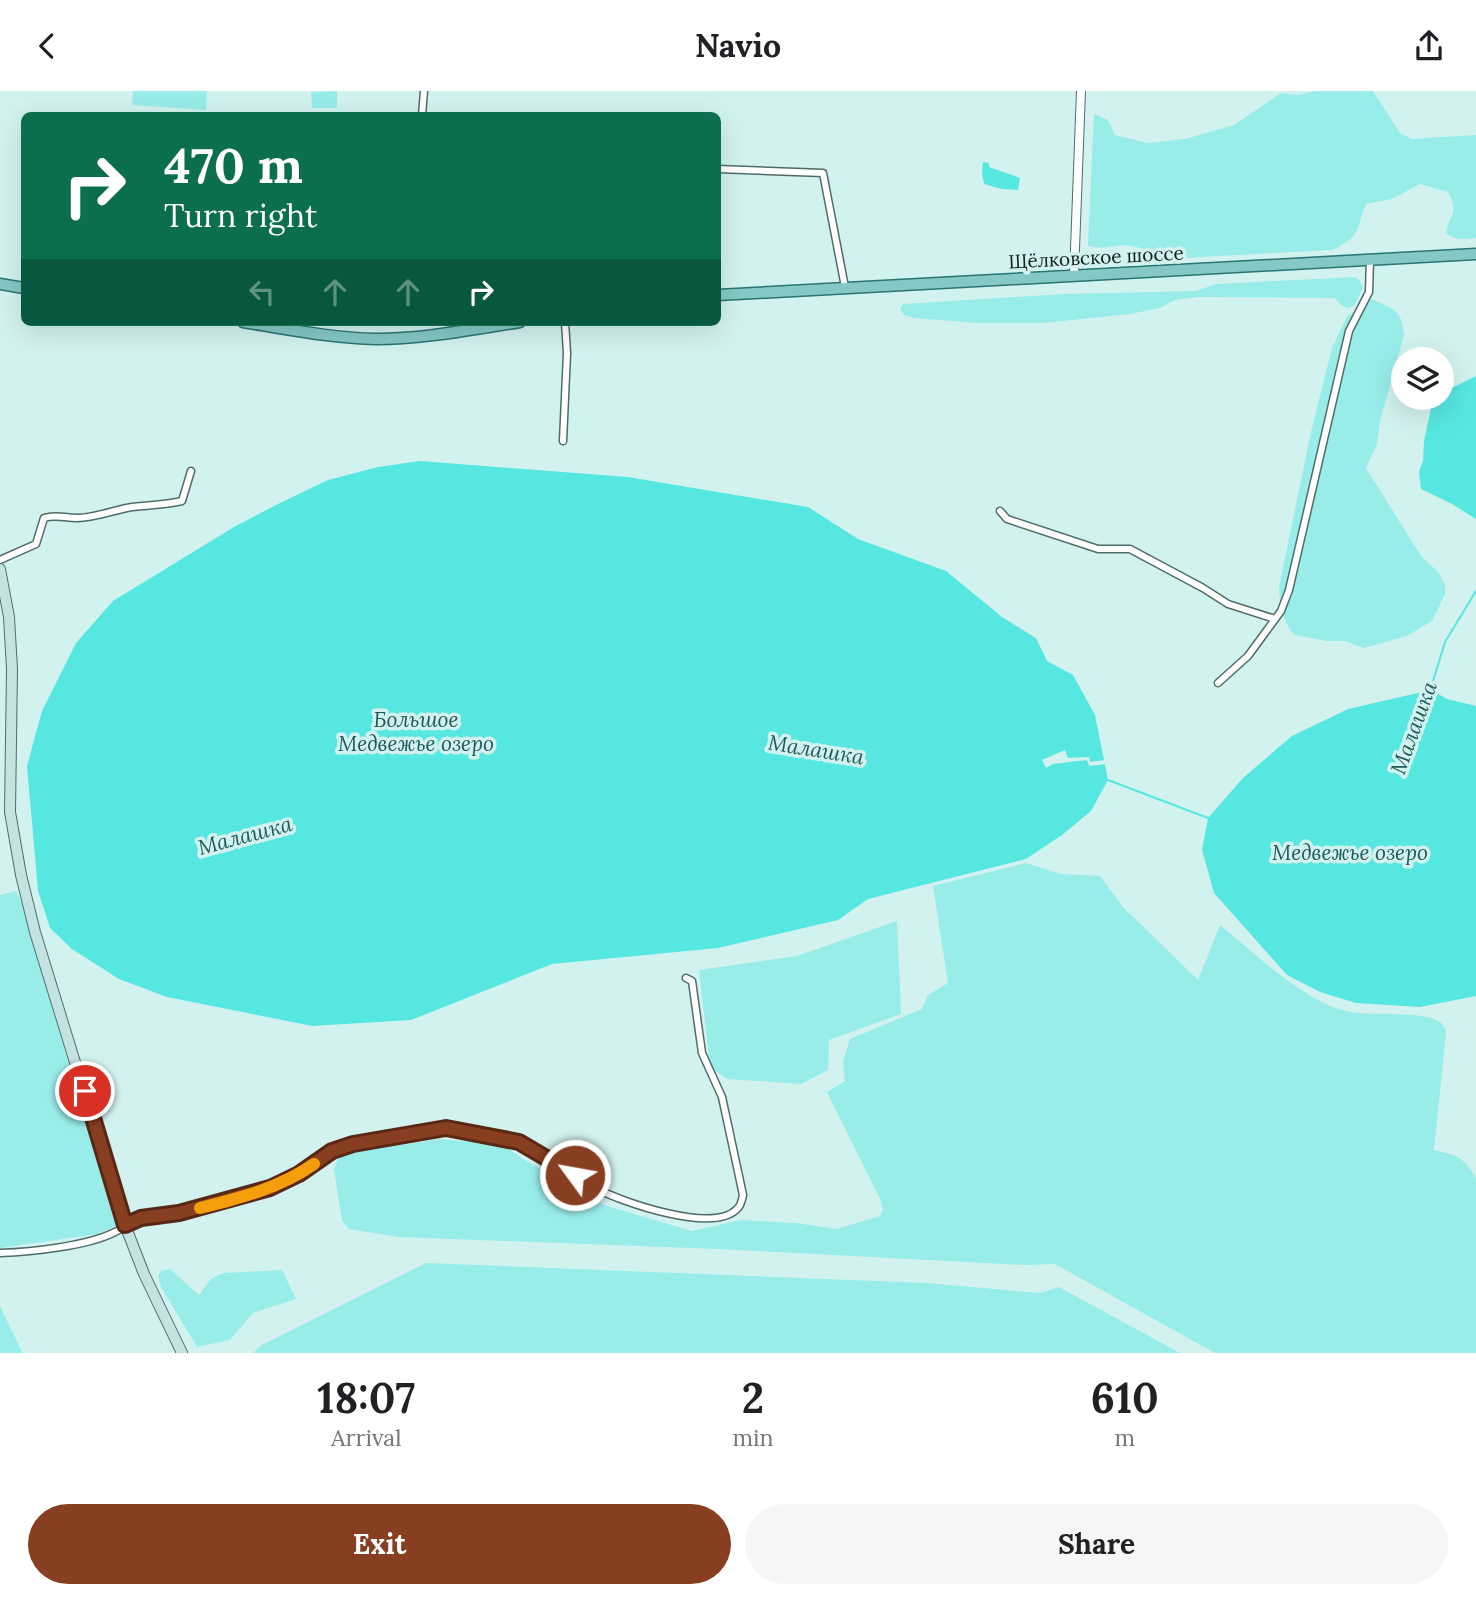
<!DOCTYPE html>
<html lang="en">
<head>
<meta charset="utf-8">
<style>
	body { margin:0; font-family:Lora,serif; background:#f6f6f6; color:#202124; height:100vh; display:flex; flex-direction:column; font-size:26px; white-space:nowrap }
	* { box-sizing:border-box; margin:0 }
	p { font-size:23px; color:#757577 }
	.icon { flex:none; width:38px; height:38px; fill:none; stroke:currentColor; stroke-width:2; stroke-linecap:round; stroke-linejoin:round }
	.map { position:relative; height:1262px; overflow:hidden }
	.panel { display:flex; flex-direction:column; background:#fff; flex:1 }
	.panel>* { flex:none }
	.top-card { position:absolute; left:21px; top:21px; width:700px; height:214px; border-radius:10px; box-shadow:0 7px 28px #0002; background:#0b6e4f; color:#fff; overflow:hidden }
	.fabs { position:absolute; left:1391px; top:256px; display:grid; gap:14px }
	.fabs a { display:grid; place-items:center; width:63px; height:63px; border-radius:50%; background:#fff; box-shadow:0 7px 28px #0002; font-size:35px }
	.pin { position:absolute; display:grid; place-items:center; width:60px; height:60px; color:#fff; margin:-30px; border:4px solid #fff; border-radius:50%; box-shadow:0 2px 7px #0007 }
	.me { position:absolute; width:77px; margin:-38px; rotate:302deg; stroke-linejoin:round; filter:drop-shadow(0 0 5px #0008) }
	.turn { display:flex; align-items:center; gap:24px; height:147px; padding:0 28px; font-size:32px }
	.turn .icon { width:91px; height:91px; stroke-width:2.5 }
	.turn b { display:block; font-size:49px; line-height:60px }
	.lanes { display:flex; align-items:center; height:66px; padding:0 28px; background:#0003; justify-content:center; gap:35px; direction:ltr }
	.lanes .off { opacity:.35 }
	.eta { display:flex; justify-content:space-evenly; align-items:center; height:119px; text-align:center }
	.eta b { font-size:42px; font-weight:700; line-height:49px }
	.cta { display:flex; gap:14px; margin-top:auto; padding:14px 28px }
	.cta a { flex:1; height:80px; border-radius:42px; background:#873e21; color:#fff; font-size:28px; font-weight:700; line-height:80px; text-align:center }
	.cta a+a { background:#f6f6f6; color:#202124 }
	header { display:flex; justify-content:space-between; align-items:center; height:91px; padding:0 28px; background:#fff; font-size:32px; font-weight:700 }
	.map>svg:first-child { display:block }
	.green { fill:#98ede9 }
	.water { fill:#57e7e1 }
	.pier { fill:#d2f2f0 }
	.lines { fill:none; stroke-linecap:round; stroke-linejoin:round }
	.stream { stroke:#57e7e1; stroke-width:2 }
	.minor-casing { stroke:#506c6a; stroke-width:9 }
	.tertiary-casing { stroke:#506c6a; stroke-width:10 }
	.secondary-casing { stroke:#506c6a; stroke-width:12 }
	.primary-casing { stroke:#297673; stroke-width:13 }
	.minor { stroke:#fff; stroke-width:6 }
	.tertiary { stroke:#fff; stroke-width:8 }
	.secondary { stroke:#c2e3e2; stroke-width:10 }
	.primary { stroke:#85c8c5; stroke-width:10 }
	.route-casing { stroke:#582815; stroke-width:18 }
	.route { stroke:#873e21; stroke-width:12 }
	.slow { stroke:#f59e0b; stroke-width:12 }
	.labels { text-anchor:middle; stroke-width:7; stroke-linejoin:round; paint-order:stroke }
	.street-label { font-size:19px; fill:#152120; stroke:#d2f2f0 }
	.water-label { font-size:21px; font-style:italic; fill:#1d5957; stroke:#d2f2f0 }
</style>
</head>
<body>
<header><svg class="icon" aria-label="back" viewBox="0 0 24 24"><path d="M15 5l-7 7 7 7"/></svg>Navio<svg class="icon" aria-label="share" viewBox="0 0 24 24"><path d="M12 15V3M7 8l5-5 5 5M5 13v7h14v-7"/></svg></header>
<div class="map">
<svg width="1476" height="1262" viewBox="0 0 1476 1262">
	<rect width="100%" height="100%" fill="#d2f2f0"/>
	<g class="green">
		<path d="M133,0H207L206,19L132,14Z"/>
		<path d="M337,0V17H312L311,1Z"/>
		<path d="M1315,0H1373L1400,42L1412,48L1476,44V147C1465,148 1455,150 1446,142C1449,123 1460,123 1448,101L1420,93L1392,108L1366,113C1355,140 1362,145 1332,159L1162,168C1148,159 1134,153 1117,155C1107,156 1099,158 1088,155L1094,23L1108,29L1115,44L1148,52L1185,48L1234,34L1281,2L1299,4Z"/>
		<path d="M1355,186L1359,189L1363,197L1354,215L1348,217L1341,214L1335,207L1198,206L1175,209L1160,217L1130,223L1043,232H977L914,227L904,224L900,218L903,213L1064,203L1196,200L1216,193Z"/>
		<path d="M1371,208C1393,218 1402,218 1404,244L1380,330L1377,353L1366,377L1421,465L1439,482L1445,494V503L1432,530L1407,545L1364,557L1345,550H1326L1294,544C1282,528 1280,516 1279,496L1311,341L1332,257L1347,226Z"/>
		<path d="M1026,772L1061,783L1100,785L1123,816L1198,889L1220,834C1254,861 1303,910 1346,920C1366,926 1429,918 1442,933C1444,935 1446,940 1446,942L1434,1059C1458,1065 1463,1065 1476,1087V1262H1215L1055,1173L1025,1174L717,1158L399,1146L349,1138L342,1130L334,1078L339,1066L367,1056L403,1054L438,1048L501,1053L525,1069L604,1114L692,1140L741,1129L796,1132L837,1138L880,1125L883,1118L880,1108L827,1001L845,990L843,970L850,948L922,918L928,904L948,892L933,795Z"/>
		<path d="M16,800L21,810L116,1135L97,1143L0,1157V804Z"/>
		<path d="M897,830L901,923L829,949L828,979L801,993L727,988L713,978L709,966L699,879L797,865Z"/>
		<path d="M426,1172L926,1192L1040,1202L1059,1196L1180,1262H253L262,1254Z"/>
		<path d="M170,1178L199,1204L211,1188L223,1182L282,1179L296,1208L253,1222L230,1249L197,1256L161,1196L158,1185L161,1180Z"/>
		<path d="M0,1215L21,1259L22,1262H0Z"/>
	</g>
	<g class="water">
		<path d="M983,71L989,72V76L1020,87L1018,99L1002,98L984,93L982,83Z"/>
		<path d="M1476,285V428L1452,413L1421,398L1419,381L1423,370L1424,350L1432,313L1450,298Z"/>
		<path d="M420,370L628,386L808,416L858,448L946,480L1002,526L1036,547L1047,570L1073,584L1095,624L1108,689L1091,720L1062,744L1026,768L868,808L838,829L718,857L552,873L411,929L312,935L167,906L119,888L72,858L50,837L38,800L27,675L42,620L76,552L113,510L234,436L278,413L328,389L378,376Z"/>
		<path d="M1431,599L1447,608L1476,615V905L1420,916L1356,912L1320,901L1287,884L1214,802L1202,759L1208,727L1243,687L1292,645L1348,618Z"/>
	</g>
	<path class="pier" d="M1065,659L1068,667L1089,666L1090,671L1106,669L1107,664L1110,678L1106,673L1089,675L1087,669L1053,673L1046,677L1042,669Z"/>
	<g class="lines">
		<g class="stream">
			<path d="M1430,600L1445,551L1476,500"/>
			<path d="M1108,689L1208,727"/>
		</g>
		<g class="minor-casing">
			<g id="minor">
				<path d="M422,24L424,0"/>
				<path d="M718,78L823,82L845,196"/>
				<path d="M563,350L567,262L565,231"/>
				<path d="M1000,420L1007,428L1098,458H1130L1203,497L1228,513L1275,528"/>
				<path d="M0,469L36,453L44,427C56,423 64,427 77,427C94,427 114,419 132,416C149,414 165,414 182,410L191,380"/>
				<path d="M1218,592L1248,565L1281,520L1289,499L1349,240L1369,201L1370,169"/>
				<path d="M0,1162C31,1161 88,1155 115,1141C124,1137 132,1130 143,1127C155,1124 167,1124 179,1122C210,1115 243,1108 271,1096C294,1087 310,1073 331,1061C346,1053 433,1036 450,1038C472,1040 497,1043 518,1051C546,1061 569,1083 595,1097C622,1111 713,1143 737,1118C741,1115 742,1109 743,1104L722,1006L702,962L692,890L686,887"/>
			</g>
		</g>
		<g class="tertiary-casing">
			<path id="tertiary" d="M1074,184L1081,0"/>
		</g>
		<g class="secondary-casing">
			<path id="secondary" d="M0,478L9,526L12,578L10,721L21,784L35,841L125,1134L144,1183L182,1262"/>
		</g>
		<g class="primary-casing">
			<g id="primary">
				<path d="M0,193L24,197"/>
				<path d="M718,204L1476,163"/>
				<path d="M243,231C287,238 331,247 376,248C424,248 473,238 520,231"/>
			</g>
		</g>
		<use href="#minor" class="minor"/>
		<use href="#tertiary" class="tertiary"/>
		<use href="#secondary" class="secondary"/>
		<use href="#primary" class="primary"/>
	</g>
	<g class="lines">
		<g class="route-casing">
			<path id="route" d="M85,1000L125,1134L141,1127L179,1122L270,1097L299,1083L332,1060L353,1053L446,1037L519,1051L575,1084"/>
		</g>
		<use href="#route" class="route"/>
		<path class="slow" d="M200,1117C240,1107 280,1097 314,1073"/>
	</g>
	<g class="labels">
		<g class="street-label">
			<text transform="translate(1096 166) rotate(-3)" y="7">Щёлковское шоссе</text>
		</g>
		<g class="water-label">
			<text x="416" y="636">Большое<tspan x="416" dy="24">Медвежье озеро</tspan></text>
			<text transform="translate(1414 637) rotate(-70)" y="7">Малашка</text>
			<text transform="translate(816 659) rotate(9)" y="7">Малашка</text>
			<text transform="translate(245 745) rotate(-15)" y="7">Малашка</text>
			<text x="1350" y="769">Медвежье озеро</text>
		</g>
	</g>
</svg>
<div class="fabs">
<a><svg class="icon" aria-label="layers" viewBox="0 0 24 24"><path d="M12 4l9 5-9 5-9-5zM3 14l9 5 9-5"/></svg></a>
</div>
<div class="pin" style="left:85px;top:1000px;background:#d93025"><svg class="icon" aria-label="arrive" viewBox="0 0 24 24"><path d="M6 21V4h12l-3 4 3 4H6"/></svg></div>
<svg class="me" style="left:575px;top:1084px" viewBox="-20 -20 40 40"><circle r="17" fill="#873e21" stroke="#fff" stroke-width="3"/><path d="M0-11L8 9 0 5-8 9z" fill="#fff"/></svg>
<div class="top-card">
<div class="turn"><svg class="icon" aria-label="right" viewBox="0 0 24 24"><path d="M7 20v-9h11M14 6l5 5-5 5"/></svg><div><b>470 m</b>Turn right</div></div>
<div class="lanes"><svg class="icon off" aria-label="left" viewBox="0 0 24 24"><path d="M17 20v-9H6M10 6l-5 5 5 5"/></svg><svg class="icon off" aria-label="ahead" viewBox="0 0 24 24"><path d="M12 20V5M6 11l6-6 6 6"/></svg><svg class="icon off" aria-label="ahead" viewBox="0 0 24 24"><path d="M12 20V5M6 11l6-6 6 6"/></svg><svg class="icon" aria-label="right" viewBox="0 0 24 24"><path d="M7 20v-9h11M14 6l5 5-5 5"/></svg></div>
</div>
</div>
<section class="panel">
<div class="eta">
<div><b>18:07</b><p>Arrival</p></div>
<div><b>2</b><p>min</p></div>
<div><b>610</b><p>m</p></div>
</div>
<div class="cta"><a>Exit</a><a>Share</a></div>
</section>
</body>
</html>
